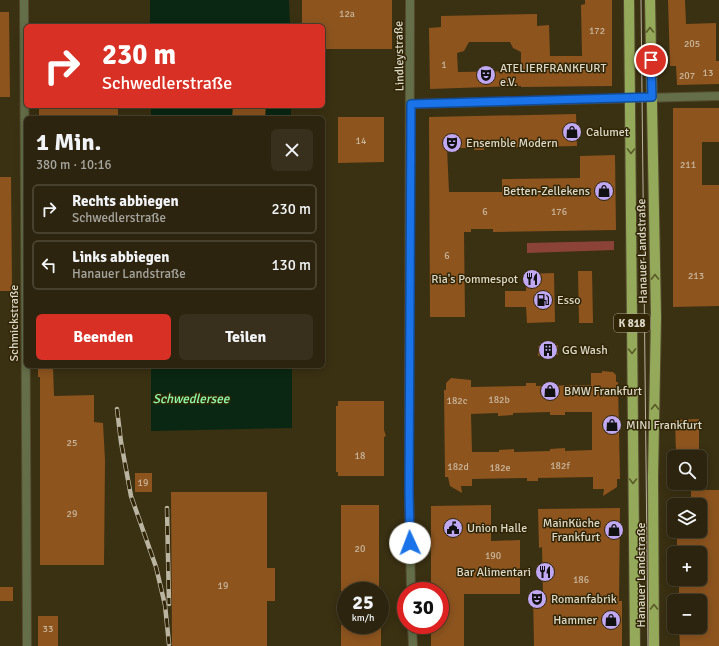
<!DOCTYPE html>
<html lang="de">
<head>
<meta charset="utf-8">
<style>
	body { margin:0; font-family:Signika,sans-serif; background:#38301c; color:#f1f3f6; height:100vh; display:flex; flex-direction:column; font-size:15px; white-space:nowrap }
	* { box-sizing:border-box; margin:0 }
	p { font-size:13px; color:#a6a49e }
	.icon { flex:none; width:22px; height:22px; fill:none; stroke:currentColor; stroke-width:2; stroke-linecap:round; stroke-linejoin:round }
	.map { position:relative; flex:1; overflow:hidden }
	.side { position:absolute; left:24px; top:116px; width:301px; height:252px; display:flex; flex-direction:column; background:#2c240e; border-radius:6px; box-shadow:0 2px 10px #0003,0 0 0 1px #48412e }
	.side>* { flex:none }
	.hud { position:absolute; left:24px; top:24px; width:301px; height:84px; border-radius:6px; box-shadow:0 2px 10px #0003,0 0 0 1px #48412e; background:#d93025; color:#fff; overflow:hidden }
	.fabs { position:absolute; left:667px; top:450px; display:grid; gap:8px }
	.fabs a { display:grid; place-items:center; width:40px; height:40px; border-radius:6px; background:#2c240e; box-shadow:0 2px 10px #0003,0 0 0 1px #48412e; font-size:20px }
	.speed { position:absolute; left:337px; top:582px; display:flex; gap:8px; font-size:20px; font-weight:700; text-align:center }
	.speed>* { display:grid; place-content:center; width:52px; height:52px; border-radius:50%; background:#2c240e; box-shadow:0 2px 10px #0003,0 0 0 1px #48412e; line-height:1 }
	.speed small { font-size:10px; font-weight:400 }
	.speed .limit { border:6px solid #d22; background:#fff; color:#111 }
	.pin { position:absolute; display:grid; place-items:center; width:34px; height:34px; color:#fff; margin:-17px; border:2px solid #fff; border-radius:50%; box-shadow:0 1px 4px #0007 }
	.me { position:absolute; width:44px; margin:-22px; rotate:358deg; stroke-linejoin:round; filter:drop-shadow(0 0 3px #0008) }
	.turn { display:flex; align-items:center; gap:14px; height:84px; padding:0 12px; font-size:18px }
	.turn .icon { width:52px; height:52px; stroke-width:2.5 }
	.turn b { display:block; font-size:28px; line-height:34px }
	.round { display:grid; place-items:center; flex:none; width:42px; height:42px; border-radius:6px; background:#38301c }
	.summary { display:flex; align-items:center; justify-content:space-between; height:68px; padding:0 12px }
	h1 { font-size:24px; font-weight:700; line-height:30px }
	.button { display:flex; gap:8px; margin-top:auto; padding:8px 12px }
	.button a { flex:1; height:46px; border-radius:6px; background:#d93025; color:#fff; font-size:16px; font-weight:700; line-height:46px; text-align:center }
	.button a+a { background:#38301c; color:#f1f3f6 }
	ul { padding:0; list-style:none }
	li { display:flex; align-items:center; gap:12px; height:50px; margin:0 8px 6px; padding:0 4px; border:2px solid #48412e; border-radius:6px }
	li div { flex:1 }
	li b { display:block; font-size:15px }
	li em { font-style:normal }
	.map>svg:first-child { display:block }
	.green { fill:#8b4237 }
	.water { fill:#0a2713 }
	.building { fill:#8d541e; fill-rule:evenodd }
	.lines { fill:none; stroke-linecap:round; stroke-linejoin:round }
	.street-casing { stroke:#544b2f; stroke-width:10 }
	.primary-casing { stroke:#544b2f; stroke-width:12 }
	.street { stroke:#646e48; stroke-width:8 }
	.primary { stroke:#95a95a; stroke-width:10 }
	.tram { stroke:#bbb4a1; stroke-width:1 }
	.rail-casing { stroke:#bbb4a1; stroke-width:4.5 }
	.rail { stroke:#302607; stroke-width:3; stroke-dasharray:9; stroke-linecap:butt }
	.oneway { stroke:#585a28 }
	.route-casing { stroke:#114b97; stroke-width:10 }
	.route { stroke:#1a73e8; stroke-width:7 }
	.labels { text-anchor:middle; stroke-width:3; stroke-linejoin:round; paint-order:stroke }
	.number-label { font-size:10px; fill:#c9b69c }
	.shield { fill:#302607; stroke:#a9a28d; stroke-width:1 }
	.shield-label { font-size:11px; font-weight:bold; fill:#ddd7c6 }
	.street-label { font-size:12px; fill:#ddd7c6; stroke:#302607 }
	.poi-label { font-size:12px; fill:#ddd7c6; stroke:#302607; text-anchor:start }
	.water-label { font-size:13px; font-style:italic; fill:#89fca9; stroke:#302607 }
</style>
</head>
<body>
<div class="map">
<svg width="719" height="646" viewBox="0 0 719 646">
	<rect width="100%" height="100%" fill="#3a3012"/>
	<path class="green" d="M614,241V250L527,253V243Z"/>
	<g class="water">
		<path d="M150,0H289L290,26H150Z"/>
		<rect x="151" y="106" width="140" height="12"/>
		<path d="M151,366H292V428L151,431Z"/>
	</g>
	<g class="building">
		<path d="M302,0H392V49H323V26H302Z"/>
		<path d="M585,0H612V86L521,87V86L430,89L429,28L441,27V16L537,14V26L549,25L550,56H582L581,5L585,4ZM469,42H510L513,48L521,52V71L458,72L457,53L464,51Z"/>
		<path d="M668,0H685L686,24L716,23V61H719V84L677,85L676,66H670Z"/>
		<path d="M0,12H9L10,97H0Z"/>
		<rect x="39" y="106" width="79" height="12"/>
		<path d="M233,106H266L265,118H232Z"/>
		<path d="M673,108H719V142H702V185H719V306L673,307Z"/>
		<path d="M576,114L577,146L484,148V150H474V148H447L449,192H502V179L580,178V156L615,155L616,230L493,232V229H471V232H464L465,317H430L429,117Z"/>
		<path d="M338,117H384V162L338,163Z"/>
		<path d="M0,177H11L12,291H0Z"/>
		<path d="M578,271H592L593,323H579Z"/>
		<path d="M554,273L555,322L527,323L526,307H505V291H526V274Z"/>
		<path d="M558,345V355L538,356V346Z"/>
		<path d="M38,366H53L54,396L94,395V422L103,423L105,460L104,565H40V377H38Z"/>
		<path d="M602,371L613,372L616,375V382H618L620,479H617V487L614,489L603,496L604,489H593V477L538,478V481H527V478L472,479V486H461L462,493L450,486L448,477H445L444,390H446V383L451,378L471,380V387L526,386V383H536V386L591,385V373H602ZM550,412V415H565V412H592V450L565,451V448L550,449V451L514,452V449L499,450V452H472L471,414L498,413V416L513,415V413Z"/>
		<path d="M338,401H384V430L386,436L384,437V476H338V472H336V406H338Z"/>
		<path d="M699,419V454H676L675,420Z"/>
		<rect x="135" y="473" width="17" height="19"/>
		<path d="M691,490H719V646H680L679,627H700V601H679V579H700V547H677V531H700V505H691Z"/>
		<path d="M171,492H267V568H275V601H267V646H172Z"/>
		<rect x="341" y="505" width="38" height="86"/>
		<path d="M491,505V541L520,540V594H464V646H431V625H440V591H431V506Z"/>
		<path d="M620,508L619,601H622V646H534L533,594L543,593L542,547L539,548L538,509Z"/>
		<rect x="0" y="587" width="13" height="14"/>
		<rect x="38" y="616" width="20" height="30"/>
		<rect x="341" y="625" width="40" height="21"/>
	</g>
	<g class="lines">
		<g class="street-casing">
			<g id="street">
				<path d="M24,0L27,646"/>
				<path d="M410,0L409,491L411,591"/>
				<path d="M411,104L719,96"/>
				<path d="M412,625L413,646"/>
			</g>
		</g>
		<g class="primary-casing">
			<g id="primary">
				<path d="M629,0L635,646"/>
				<path d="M650,0L656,317L653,476L654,646"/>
			</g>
		</g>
		<use href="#street" class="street"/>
		<use href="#primary" class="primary"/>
		<path class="tram" d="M641,0L648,646"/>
		<g class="rail-casing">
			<g id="rail">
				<path d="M117,409L121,442L131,496L156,567L165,605L169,644"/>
				<path d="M167,508L169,604"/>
			</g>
		</g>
		<use href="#rail" class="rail"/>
	</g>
	<defs><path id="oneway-chevron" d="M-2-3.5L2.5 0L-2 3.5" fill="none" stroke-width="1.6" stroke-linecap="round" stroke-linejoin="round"/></defs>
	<g class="oneway">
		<use href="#oneway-chevron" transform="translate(650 30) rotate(-91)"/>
		<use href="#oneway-chevron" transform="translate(631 151) rotate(90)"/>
		<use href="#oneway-chevron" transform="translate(655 277) rotate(-91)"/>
		<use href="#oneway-chevron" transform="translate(632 351) rotate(89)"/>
		<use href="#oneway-chevron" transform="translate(655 407) rotate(-89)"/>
		<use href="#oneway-chevron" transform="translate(633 481) rotate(90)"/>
		<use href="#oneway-chevron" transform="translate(654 607) rotate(-90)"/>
	</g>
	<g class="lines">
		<g class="route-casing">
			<path id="route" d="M410,543L409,491L411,104L652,97L651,60"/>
		</g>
		<use href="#route" class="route"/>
	</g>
	<defs>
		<g id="theatre-disc" transform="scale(1)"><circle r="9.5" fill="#c1a8f3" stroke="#302607"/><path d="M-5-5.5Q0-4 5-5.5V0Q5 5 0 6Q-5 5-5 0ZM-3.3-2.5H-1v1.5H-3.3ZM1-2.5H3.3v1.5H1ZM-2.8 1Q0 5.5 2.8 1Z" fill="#111"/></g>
		<g id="shop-disc" transform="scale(1)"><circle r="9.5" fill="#c1a8f3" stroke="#302607"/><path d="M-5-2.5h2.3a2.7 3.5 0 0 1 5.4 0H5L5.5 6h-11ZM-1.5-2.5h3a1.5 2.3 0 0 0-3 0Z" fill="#111"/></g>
		<g id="restaurant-disc" transform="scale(1)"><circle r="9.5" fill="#c1a8f3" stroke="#302607"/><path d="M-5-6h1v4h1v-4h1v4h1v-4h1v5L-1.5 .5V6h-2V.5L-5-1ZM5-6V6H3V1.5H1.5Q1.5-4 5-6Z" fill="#111"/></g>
		<g id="fuel-disc" transform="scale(1)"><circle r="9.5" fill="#c1a8f3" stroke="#302607"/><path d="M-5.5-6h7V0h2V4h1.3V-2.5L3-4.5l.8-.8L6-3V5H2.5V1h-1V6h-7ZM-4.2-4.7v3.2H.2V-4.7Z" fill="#111"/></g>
		<g id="building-disc" transform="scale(1)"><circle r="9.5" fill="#c1a8f3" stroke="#302607"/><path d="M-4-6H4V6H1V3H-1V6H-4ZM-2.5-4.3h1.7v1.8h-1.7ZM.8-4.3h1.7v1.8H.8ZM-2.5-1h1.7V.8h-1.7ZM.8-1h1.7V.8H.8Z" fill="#111"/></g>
		<g id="civic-disc" transform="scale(1)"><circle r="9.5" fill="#c1a8f3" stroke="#302607"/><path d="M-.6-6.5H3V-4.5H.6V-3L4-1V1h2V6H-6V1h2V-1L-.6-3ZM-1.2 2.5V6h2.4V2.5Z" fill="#111"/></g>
	</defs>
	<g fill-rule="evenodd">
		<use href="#theatre-disc" x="486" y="75"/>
		<use href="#shop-disc" x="572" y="132"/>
		<use href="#theatre-disc" x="452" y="143"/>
		<use href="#shop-disc" x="604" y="191"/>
		<use href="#restaurant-disc" x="532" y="279"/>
		<use href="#fuel-disc" x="543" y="300"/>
		<use href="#building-disc" x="548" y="350"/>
		<use href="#shop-disc" x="550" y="391"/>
		<use href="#shop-disc" x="612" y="425"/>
		<use href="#civic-disc" x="453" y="528"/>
		<use href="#shop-disc" x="614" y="530"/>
		<use href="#restaurant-disc" x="545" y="572"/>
		<use href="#theatre-disc" x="537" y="599"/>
		<use href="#shop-disc" x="611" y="620"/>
	</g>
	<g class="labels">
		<g class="number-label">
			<text x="347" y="17">12a</text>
			<text x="597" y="34">172</text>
			<text x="692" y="47">205</text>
			<text x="444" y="68">1</text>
			<text x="708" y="76">13</text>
			<text x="687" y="79">207</text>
			<text x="361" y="144">14</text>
			<text x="688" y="168">211</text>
			<text x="485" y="215">6</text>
			<text x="559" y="215">176</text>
			<text x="447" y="259">6</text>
			<text x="696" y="279">213</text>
			<text x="499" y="403">182b</text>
			<text x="457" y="404">182c</text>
			<text x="72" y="446">25</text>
			<text x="360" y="459">18</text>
			<text x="560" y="469">182f</text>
			<text x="458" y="470">182d</text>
			<text x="500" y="471">182e</text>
			<text x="143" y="486">19</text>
			<text x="72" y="517">29</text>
			<text x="360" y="552">20</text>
			<text x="493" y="559">190</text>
			<text x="581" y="583">186</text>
			<text x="223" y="589">19</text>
			<text x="48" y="632">33</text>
		</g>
		<rect class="shield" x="614" y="314" width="36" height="18" rx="3"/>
		<g class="shield-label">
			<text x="632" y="327">K 818</text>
		</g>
		<g class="street-label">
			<text transform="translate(399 56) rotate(-91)" y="4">Lindleystraße</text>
			<text transform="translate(642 251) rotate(-91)" y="4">Hanauer Landstraße</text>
			<text transform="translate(14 323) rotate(-90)" y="4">Schmickstraße</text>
			<text transform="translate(641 575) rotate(-90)" y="4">Hanauer Landstraße</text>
		</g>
		<g class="poi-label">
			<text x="500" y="72">ATELIERFRANKFURT<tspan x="500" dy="14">e.V.</tspan></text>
			<text x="586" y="136">Calumet</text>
			<text x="466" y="147">Ensemble Modern</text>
			<text x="590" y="195" text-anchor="end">Betten-Zellekens</text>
			<text x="518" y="283" text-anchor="end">Ria's Pommespot</text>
			<text x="557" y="304">Esso</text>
			<text x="562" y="354">GG Wash</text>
			<text x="564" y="395">BMW Frankfurt</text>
			<text x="626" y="429">MINI Frankfurt</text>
			<text x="600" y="527" text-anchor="end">MainKüche<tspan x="600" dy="14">Frankfurt</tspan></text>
			<text x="467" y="532">Union Halle</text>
			<text x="531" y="576" text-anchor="end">Bar Alimentari</text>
			<text x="551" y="603">Romanfabrik</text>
			<text x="597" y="624" text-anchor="end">Hammer</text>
		</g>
		<g class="water-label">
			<text x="191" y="403">Schwedlersee</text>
		</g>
	</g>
</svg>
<div class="fabs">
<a><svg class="icon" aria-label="search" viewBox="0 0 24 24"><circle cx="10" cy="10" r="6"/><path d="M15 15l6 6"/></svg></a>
<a><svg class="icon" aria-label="layers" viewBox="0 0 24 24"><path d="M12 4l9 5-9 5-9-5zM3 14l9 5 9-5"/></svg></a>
<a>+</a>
<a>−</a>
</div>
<div class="speed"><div>25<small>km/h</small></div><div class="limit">30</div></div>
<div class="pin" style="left:651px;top:60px;background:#d93025"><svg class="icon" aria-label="arrive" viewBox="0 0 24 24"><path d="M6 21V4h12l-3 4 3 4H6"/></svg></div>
<svg class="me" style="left:410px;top:543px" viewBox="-20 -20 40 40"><circle r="19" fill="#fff"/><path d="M0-13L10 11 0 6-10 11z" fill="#1a73e8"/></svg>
<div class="hud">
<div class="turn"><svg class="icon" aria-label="right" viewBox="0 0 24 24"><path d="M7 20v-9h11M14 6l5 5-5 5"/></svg><div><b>230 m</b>Schwedlerstraße</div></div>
</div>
<section class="side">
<div class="summary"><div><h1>1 Min.</h1><p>380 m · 10:16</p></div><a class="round"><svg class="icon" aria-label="close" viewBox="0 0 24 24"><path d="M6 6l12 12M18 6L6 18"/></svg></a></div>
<ul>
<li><svg class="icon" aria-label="right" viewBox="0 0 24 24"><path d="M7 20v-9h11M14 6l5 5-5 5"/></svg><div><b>Rechts abbiegen</b><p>Schwedlerstraße</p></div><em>230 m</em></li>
<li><svg class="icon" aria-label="left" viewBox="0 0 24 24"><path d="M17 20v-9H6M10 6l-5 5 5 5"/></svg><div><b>Links abbiegen</b><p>Hanauer Landstraße</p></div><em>130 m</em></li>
</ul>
<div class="button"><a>Beenden</a><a>Teilen</a></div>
</section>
</div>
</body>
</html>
